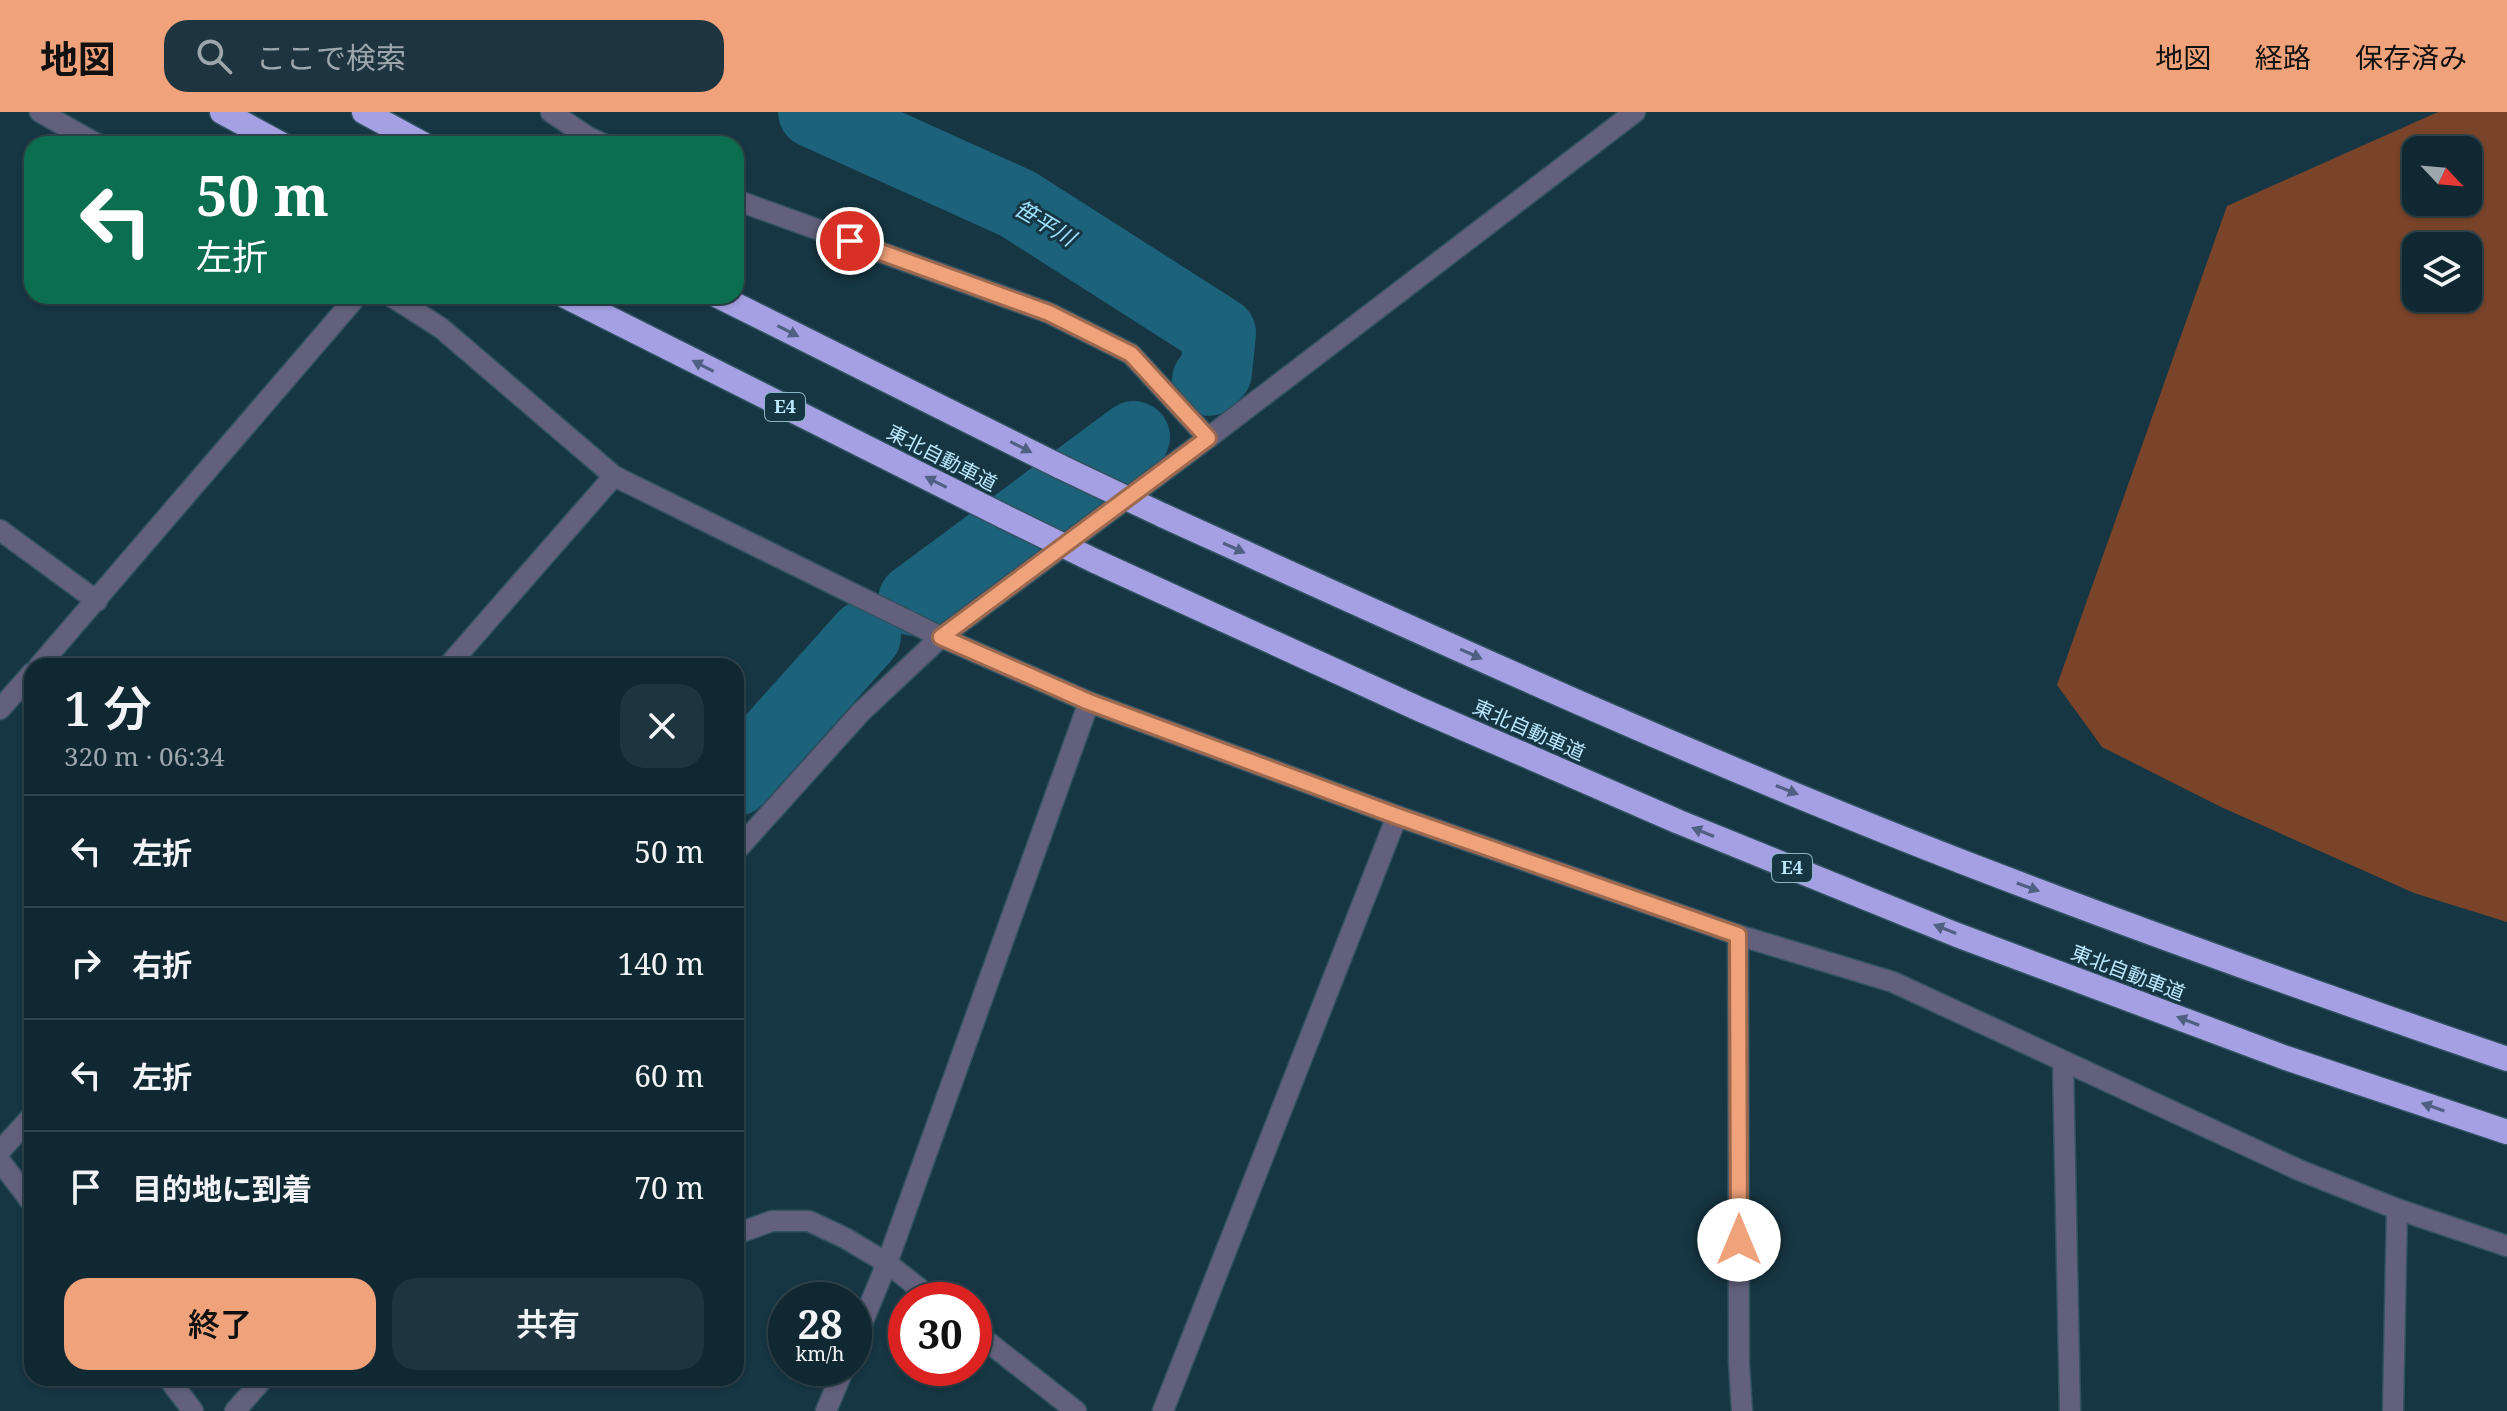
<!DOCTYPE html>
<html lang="ja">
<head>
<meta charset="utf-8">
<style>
	body { margin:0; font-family:"Noto Serif","Noto Sans JP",serif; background:#1e343e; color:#f1f3f6; height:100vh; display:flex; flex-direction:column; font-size:30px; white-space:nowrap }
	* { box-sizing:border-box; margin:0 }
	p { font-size:26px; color:#9ca6ac }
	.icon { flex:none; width:44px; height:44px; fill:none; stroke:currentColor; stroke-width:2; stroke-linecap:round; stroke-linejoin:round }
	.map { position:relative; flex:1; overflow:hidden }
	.details { position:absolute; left:24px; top:546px; width:720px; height:728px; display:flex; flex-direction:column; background:#102832; border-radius:24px; box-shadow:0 2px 6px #0004,0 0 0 2px #30444d }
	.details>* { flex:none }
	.hud { position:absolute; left:24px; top:24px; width:720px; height:168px; border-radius:24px; box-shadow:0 2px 6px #0004,0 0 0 2px #30444d; background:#0b6e4f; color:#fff; overflow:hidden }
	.needle { width:52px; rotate:116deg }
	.buttons { position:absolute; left:2402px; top:24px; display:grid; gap:16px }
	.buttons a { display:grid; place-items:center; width:80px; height:80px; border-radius:16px; background:#102832; box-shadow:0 2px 6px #0004,0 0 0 2px #30444d; font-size:40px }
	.speed { position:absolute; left:768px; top:1170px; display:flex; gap:16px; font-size:40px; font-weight:700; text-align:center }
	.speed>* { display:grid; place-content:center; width:104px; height:104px; border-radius:50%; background:#102832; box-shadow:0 2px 6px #0004,0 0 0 2px #30444d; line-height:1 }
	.speed small { font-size:20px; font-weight:400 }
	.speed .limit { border:12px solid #d22; background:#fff; color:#111 }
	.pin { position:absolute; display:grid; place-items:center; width:68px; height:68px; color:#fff; margin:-34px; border:4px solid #fff; border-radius:50%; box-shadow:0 2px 8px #0007 }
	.me { position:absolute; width:88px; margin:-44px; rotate:0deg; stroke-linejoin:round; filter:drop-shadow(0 0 6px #0008) }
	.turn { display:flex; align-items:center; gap:28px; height:168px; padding:0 40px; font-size:36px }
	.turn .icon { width:104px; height:104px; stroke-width:2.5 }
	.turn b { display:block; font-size:56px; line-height:68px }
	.round { display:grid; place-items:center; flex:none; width:84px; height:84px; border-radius:24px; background:#1e343e }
	.overview { display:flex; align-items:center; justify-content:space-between; height:136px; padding:0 40px }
	h1 { font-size:48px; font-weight:600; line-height:60px }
	.primary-button { display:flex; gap:16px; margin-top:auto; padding:16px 40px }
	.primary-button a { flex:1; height:92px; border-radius:24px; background:#f0a27a; color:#111; font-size:32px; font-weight:600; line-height:92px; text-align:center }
	.primary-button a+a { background:#1e343e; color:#f1f3f6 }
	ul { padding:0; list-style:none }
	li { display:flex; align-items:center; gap:24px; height:112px; padding:0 40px; border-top:2px solid #30444d }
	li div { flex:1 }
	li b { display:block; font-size:30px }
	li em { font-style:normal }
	header { display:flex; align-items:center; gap:48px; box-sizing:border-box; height:112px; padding:0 40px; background:#f0a27a; color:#111 }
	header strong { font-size:38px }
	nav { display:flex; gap:44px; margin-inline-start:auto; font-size:28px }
	.search { width:560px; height:72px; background:#1e343e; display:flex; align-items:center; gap:20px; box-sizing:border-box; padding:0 28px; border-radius:24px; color:#9ca6ac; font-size:30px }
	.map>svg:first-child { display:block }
	.green { fill:#794429; fill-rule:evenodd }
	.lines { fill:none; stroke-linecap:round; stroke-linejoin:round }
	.river { stroke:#1d627b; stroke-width:72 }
	.minor-casing { stroke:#305261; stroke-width:23 }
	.highway-casing { stroke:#305261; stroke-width:27 }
	.minor { stroke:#62607c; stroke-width:20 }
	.highway { stroke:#a5a0e3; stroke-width:24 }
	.highway-bridge-casing { stroke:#305261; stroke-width:27; stroke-linecap:butt }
	.highway-bridge { stroke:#a5a0e3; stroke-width:24 }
	.oneway { fill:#4f6083 }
	.route-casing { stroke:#9c694f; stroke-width:20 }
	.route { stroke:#f0a27a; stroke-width:14 }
	.labels { text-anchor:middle; stroke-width:6; stroke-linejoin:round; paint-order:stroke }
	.shield { fill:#163643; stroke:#8ab3c5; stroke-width:2 }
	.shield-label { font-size:18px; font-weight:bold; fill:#bbe8fd }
	.street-label { font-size:20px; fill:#bbe8fd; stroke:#163643 }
	.water-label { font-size:22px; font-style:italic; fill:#9fe0fc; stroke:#163643 }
</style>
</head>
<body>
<header>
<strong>地図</strong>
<div class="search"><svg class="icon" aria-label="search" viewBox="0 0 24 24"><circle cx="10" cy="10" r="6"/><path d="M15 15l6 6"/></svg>ここで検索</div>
<nav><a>地図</a><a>経路</a><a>保存済み</a></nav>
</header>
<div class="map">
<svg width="2507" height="1299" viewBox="0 0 2507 1299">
	<rect width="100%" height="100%" fill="#163643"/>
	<path class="green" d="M2438,0H2507V810L2414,781L2221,695L2102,635L2057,573L2227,94ZM2416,38H2468V90H2416ZM2416,134H2468V186H2416Z"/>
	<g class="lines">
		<g class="river">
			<path d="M814,0L1018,92L1220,221L1216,260L1208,268"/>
			<path d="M914,488L1134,325"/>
			<path d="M736,668L865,524"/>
		</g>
		<g class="minor-casing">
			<g id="minor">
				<path d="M40,0L97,32"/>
				<path d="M551,0L588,25L603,32"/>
				<path d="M736,88L1049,201L1131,242L1208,326"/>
				<path d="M391,184L441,216L614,364L941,525L1089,590L1397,704L1738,823L1893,870L2299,1058L2397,1097L2507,1134"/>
				<path d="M0,418L97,489"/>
				<path d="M39,554L357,184"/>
				<path d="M448,554L614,364"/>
				<path d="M0,597L32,561"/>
				<path d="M736,739L861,600L941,525L1208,326L1635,0"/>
				<path d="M1738,823L1739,1251L1742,1299"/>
				<path d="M2063,951L2070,1299"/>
				<path d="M0,1039L32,1004"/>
				<path d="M0,1049L32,1091"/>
				<path d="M736,1122L772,1109H809L845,1126L887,1151L934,1188"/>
				<path d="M974,1219L1076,1299"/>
				<path d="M854,1231L887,1151L1089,590"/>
				<path d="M168,1266L193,1299"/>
				<path d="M235,1299L264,1266"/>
				<path d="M826,1299L844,1256"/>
				<path d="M1163,1299L1397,704"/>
				<path d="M2393,1299L2397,1097"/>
			</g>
		</g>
		<g class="highway-casing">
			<g id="highway">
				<path d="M222,0L281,32"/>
				<path d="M364,0L423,32"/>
				<path d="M565,184L1005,405"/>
				<path d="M718,184L1061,355"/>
				<path d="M1162,403C1435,527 1707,652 1986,759C2158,825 2332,887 2507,947"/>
				<path d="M1095,449L1419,597L1679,710L1957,823L2286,946L2507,1020"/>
			</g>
		</g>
		<use href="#minor" class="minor"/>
		<use href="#highway" class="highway"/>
		<g class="highway-bridge-casing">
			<g id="highway-bridge">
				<path d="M1061,355L1162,403"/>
				<path d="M1005,405L1095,449"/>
			</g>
		</g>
		<use href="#highway-bridge" class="highway-bridge"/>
	</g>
	<defs><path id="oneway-solid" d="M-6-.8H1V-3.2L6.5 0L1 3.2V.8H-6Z" transform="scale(2)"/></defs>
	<g class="oneway">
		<use href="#oneway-solid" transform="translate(788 219) rotate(27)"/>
		<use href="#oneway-solid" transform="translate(703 254) rotate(-153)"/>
		<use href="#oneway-solid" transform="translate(1021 335) rotate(27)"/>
		<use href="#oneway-solid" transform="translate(936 370) rotate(-153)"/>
		<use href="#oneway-solid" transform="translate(1234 436) rotate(24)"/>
		<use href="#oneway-solid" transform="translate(1471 542) rotate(24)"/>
		<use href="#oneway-solid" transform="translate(1787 678) rotate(22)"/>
		<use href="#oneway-solid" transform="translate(1703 720) rotate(-158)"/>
		<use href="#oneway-solid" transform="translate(2028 775) rotate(20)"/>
		<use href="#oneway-solid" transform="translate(1945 817) rotate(-158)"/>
		<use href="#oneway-solid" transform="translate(2188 909) rotate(-159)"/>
		<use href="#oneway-solid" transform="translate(2433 995) rotate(-161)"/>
	</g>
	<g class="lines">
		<g class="route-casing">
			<path id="route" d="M850,129L1049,201L1131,242L1208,326L941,525L1089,590L1397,704L1738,823L1739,1128"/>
		</g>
		<use href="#route" class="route"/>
	</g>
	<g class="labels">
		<g class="shield">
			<rect x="765" y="281" width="40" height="28" rx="6"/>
			<rect x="1772" y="742" width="40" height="28" rx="6"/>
		</g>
		<g class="shield-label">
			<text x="785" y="301">E4</text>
			<text x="1792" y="762">E4</text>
		</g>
		<g class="street-label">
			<text transform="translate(942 346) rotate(27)" y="7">東北自動車道</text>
			<text transform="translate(1529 618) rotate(24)" y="7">東北自動車道</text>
			<text transform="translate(2128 861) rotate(21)" y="7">東北自動車道</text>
		</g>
		<g class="water-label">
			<text transform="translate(1045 111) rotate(31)" y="8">笹平川</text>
		</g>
	</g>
</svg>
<div class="buttons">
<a><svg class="needle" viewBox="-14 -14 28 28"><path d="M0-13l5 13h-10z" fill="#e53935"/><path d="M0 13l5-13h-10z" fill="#9ca6ac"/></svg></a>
<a><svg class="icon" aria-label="layers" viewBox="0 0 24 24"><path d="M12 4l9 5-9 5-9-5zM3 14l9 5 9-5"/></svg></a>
</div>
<div class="speed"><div>28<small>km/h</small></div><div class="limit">30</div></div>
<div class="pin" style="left:850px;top:129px;background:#d93025"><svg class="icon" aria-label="arrive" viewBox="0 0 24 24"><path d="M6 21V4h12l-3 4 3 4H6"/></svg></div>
<svg class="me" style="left:1739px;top:1128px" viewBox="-20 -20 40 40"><circle r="19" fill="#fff"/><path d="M0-13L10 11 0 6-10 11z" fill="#f0a27a"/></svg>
<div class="hud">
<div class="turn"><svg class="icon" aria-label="left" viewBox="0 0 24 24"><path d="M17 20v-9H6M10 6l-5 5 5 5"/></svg><div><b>50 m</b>左折</div></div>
</div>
<section class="details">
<div class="overview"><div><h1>1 分</h1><p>320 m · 06:34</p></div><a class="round"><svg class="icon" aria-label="close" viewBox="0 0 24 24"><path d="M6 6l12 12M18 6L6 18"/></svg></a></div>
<ul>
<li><svg class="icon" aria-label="left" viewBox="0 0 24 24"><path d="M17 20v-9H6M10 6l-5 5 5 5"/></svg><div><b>左折</b></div><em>50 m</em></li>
<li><svg class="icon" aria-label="right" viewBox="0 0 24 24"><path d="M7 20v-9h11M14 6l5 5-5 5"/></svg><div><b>右折</b></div><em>140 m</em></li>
<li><svg class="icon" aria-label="left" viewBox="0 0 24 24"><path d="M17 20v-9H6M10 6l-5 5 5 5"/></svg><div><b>左折</b></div><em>60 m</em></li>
<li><svg class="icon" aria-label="arrive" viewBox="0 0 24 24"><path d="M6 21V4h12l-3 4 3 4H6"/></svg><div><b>目的地に到着</b></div><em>70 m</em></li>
</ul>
<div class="primary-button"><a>終了</a><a>共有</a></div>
</section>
</div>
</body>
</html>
